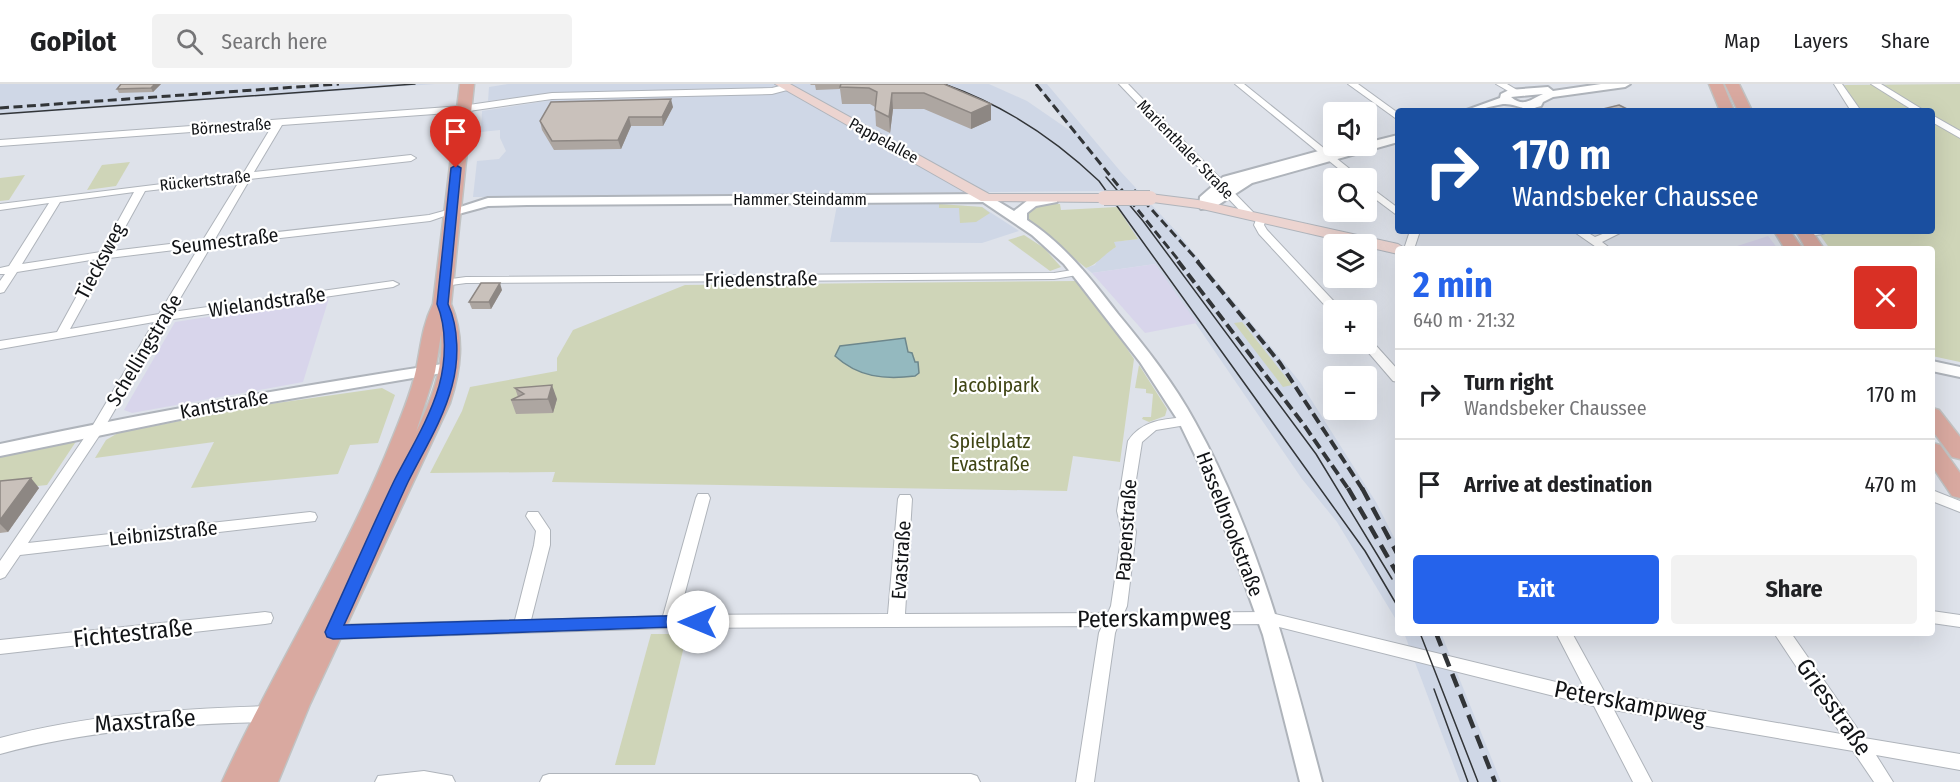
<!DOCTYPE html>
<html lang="en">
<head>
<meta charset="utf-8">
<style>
	body { margin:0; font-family:"Fira Sans Condensed",sans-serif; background:#f2f2f2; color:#202124; height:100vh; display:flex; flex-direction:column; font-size:22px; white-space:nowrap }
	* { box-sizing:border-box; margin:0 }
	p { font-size:20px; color:#757577 }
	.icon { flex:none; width:33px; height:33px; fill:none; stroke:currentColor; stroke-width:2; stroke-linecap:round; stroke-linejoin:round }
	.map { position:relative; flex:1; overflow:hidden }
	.drawer { position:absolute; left:1395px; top:162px; width:540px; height:390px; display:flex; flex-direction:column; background:#fff; border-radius:6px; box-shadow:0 6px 24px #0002 }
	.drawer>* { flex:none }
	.banner { position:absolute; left:1395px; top:24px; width:540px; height:126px; border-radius:6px; box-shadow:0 6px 24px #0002; background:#1a4fa0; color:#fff; overflow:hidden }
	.fabs { position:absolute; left:1323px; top:18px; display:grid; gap:12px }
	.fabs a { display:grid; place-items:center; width:54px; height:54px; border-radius:6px; background:#fff; box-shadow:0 6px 24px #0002; font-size:30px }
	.pin { position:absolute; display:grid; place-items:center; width:51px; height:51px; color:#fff; margin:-62px -26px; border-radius:50% 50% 50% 0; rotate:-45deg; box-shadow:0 0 6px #0007 }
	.pin .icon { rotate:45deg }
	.me { position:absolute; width:66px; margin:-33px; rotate:270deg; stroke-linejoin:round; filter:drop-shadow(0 0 4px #0008) }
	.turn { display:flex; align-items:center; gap:21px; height:126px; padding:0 18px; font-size:27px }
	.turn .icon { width:78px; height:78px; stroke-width:2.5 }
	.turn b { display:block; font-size:42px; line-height:51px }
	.round { display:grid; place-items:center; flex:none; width:63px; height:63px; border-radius:6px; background:#f2f2f2 }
	.head { display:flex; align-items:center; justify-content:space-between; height:102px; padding:0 18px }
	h1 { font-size:36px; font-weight:700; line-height:45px; color:#2563eb }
	.action { display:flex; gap:12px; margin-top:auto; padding:12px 18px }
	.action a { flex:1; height:69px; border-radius:6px; background:#2563eb; color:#fff; font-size:24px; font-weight:700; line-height:69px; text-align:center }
	.action a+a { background:#f2f2f2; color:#202124 }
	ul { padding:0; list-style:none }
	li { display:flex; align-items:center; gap:18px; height:90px; padding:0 18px; border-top:2px solid #e0e0e0 }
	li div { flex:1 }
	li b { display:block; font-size:22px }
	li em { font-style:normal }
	header { display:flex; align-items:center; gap:36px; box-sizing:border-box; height:84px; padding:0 30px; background:#fff; border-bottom:2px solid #e0e0e0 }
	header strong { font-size:28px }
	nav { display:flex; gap:33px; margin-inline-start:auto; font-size:21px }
	.search { width:420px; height:54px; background:#f2f2f2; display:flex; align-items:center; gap:15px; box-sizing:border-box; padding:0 21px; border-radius:6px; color:#757577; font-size:22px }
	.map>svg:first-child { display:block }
	.built { fill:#cfd7e6 }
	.education { fill:#d8d5eb }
	.green { fill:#cfd5b8 }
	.water { fill:#94b9bf; stroke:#6d878c; stroke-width:1.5 }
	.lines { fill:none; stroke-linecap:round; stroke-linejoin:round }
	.minor-casing { stroke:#afb4bb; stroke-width:2 }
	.tertiary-casing { stroke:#afb4bb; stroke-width:4 }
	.secondary-casing { stroke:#afb4bb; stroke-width:2 }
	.primary-casing { stroke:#c1c2c2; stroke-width:3 }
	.minor { fill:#fff; fill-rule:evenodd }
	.tertiary { fill:#fff; fill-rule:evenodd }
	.secondary { fill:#ecd4d0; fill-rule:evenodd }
	.primary { fill:#d9a9a0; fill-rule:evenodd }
	.tram { stroke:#323538; stroke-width:1.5 }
	.rail-far2 { stroke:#323538; stroke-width:3; stroke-dasharray:9 4.5; stroke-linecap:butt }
	.rail-far1 { stroke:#323538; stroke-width:4; stroke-dasharray:11 5; stroke-linecap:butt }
	.rail { stroke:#323538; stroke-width:4.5; stroke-dasharray:14 8; stroke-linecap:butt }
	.secondary-bridge-casing { stroke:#afb4bb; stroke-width:16; stroke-linecap:butt }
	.secondary-bridge { stroke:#ecd4d0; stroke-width:14 }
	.wall { fill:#ada6a1 }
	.shaded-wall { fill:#8d8783 }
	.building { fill:#c9c1bb; stroke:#8d8783; stroke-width:1.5 }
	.route { fill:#2563eb; stroke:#184099; stroke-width:1.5 }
	.labels { text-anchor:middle; stroke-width:4.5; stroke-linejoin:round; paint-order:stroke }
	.far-street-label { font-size:16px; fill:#111316; stroke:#fff }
	.street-label { font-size:20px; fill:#111316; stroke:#fff }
	.park-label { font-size:20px; fill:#3f4514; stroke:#fff }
	.near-street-label { font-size:24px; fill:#111316; stroke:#fff }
</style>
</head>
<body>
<header>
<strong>GoPilot</strong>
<div class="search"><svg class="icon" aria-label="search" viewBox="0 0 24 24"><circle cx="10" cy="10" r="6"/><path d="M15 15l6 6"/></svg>Search here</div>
<nav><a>Map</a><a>Layers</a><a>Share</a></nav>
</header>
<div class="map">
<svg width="1960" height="698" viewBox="0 0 1960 698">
	<rect width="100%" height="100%" fill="#dee2ea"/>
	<g class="built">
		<path d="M0,0H302L268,4L322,0H435L0,31Z"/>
		<path d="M508,0H989L1027,17L1072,48L1035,0H1047L1121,88L1176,147L1300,298L1376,418L1398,461V539L1337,438L1302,395L1155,180L1092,189L1086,184L1095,181L1099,173L1116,163L1113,158L1138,155L1104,107L473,113L477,77L499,75L506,67L500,54V46L481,48L482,27L546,17L551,10L488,17L489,3Z"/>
		<path d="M939,120L982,123L1019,147L982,159L830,158L837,121Z"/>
		<path d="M1404,549H1441L1501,698H1460Z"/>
	</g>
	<g class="education">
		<path d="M1768,152L1778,165H1728L1762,154Z"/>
		<path d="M1155,180L1197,239L1145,249L1092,189Z"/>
		<path d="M329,214L303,298L132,329L124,326L175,238Z"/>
	</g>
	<g class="green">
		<path d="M1960,0V278L1932,272V165H1830L1820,151L1850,147H1932V27H1861L1844,1Z"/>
		<path d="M130,78L116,102L87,106L102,81Z"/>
		<path d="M25,91L9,116L0,117V94Z"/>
		<path d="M939,120L982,123L990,129L976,138L960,139L959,124H939Z"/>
		<path d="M1044,120H1060L1061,126L1117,123L1138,155L1114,158L1116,163C1105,169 1097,181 1086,184L1027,136L1025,126Z"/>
		<path d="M1024,151L1044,164L1061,183L1050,187L1008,156Z"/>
		<path d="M1077,197L1098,221L1134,275L1120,378L1073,372L1067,407L552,398L555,388L430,389L462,327L470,303L557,287V274L573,246L685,201Z"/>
		<path d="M1242,238L1292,301L1283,303L1234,239Z"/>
		<path d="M1139,281L1167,325L1165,332L1149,338L1142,335L1143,333H1151L1153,310L1146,309V305L1135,304Z"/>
		<path d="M382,304L395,311L378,359L350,361L338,390L191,404L214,358L95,374L106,356L118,349L256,322Z"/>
		<path d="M77,356L47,401L0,406V373Z"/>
		<path d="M651,550H687L655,681H615Z"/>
	</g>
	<path class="water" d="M905,254L908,268L912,269L915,278H918L919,289L915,292C884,296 858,293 835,272L840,262Z"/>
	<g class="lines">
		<g class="minor-casing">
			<g id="minor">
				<path d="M788,0L792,3L791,5L772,10L552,15L462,28L282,41L254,88L411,71L416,74L411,77L250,95L215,155L429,131L451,125L456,128L430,137L211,162L172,228L393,197L399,200L393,203L167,236L103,346L28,459L310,428L315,429L317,433L315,437L20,471L5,493L0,495V477L93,341L154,238L0,265V257L57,248L97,175L17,188L4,208L0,209V197L5,190H0V184L9,182L49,119L0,126V120L243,90L272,42L0,62V56L462,22L552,9L772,4ZM240,96L203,156L112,167L145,107ZM134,108L101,168L22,180L60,118ZM199,163L159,230L70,245L109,174Z"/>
				<path d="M1119,0H1128L1253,128V132H1245Z"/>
				<path d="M1235,0H1244L1361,94H1350Z"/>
				<path d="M1348,0H1358L1398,29V36Z"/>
				<path d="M1496,0H1507L1522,9L1515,11Z"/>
				<path d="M1834,0H1842L1861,27H1851Z"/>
				<path d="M1871,0H1881L1925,27H1914Z"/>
				<path d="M1525,19L1539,25L1541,27C1533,27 1526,28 1521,22Z"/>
				<path d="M1932,31L1960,47V54L1932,38Z"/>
				<path d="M1366,100L1398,124V132L1366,108Z"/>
				<path d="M1261,132L1266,135L1264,141L1267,146L1342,226L1332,229L1259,150L1254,141L1257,133Z"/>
				<path d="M1410,147H1420L1414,165H1404Z"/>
				<path d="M1573,147H1585L1595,153L1610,147H1624L1602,158L1611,165H1599Z"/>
				<path d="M1799,147H1830C1823,152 1806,152 1799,147Z"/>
				<path d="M1079,185L1083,186V190L1054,195L466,199L444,202L438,199L444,196L466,193L1054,189Z"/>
				<path d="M1366,254L1370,255L1398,286V298L1393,297L1362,261L1366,260Z"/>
				<path d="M1187,333L1194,337L1192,340L1156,346L1142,358L1131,427L1136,448L1127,522L1124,529L1267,528L1585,605L1556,549H1572L1605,609L1841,650L1774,549H1791L1864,654L1960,670V686L1876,671L1893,698H1874L1853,667L1614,626L1652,698H1633L1594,622L1267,540L1118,541L1115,549L1094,698H1076L1099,549L1102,542L669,544L333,555L327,553L325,548L327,543L333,541L515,536L534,461L536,447L526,432L528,428H538L550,446V461L531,536L663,532L696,414L698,410H708L710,414L679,531L888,530L898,415L900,411H910L912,415L905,530L1108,529L1111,522L1122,448L1117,427L1128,357C1142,336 1164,335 1187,333Z"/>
				<path d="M1932,406L1960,417V428L1932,417Z"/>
				<path d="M1932,527L1960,531V543L1932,539Z"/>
				<path d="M265,528L271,529L273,534L271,539L265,540L0,570V556Z"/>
				<path d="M271,622L277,625L280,630L277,635L271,638C179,640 89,646 0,670V654C89,630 179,625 271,622Z"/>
				<path d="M424,687L452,692L455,698H375L378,692Z"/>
				<path d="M549,690H971L977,692L980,698H540L543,692Z"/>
			</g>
		</g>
		<g class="tertiary-casing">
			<g id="tertiary">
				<path d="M1601,0H1630L1625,3L1553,13L1543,18L1541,22C1522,28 1516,19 1503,20C1490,22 1479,27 1464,27L1500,14L1501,10L1509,6L1548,3L1553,7ZM1543,10C1531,15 1524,24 1511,13Z"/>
				<path d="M1398,51V58L1252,99L1215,123L1201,125L1199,122L1200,113L1223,93L1337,62H1366V59Z"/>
				<path d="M986,110L1014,127L1028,116L1057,112V118L1036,122L1027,129V136C1065,161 1091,195 1118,230C1146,264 1174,299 1195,338C1257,449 1290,576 1322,698H1300L1263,551L1208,398L1179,338L1140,278L1064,180L1032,151L983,118L527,121L488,122L451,132L445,128L488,114Z"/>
				<path d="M1932,277L1960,283V293L1932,287Z"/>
				<path d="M449,279L454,281L457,284L454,287L224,326L0,372V360C149,328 299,302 449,279Z"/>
			</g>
		</g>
		<g class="secondary-casing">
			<g id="secondary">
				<path d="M775,0H790L989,110H1104L1111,114L1104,118L981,117Z"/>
				<path d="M1150,110L1198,116L1398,160L1406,165H1398V170L1198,124L1145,117L1143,114Z"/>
			</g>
		</g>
		<g class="primary-casing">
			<g id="primary">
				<path d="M460,0H474L451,220C465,253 461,285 450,319L310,620L278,698H222C275,582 345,474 392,355C401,333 411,309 416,286C421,262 422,242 433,220ZM441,250C444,285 431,316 416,348L435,288Z"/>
				<path d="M1709,0H1723L1734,27H1720Z"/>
				<path d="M1725,0H1739L1752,27H1738Z"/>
				<path d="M1774,147H1790L1803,165H1785Z"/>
				<path d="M1796,147H1812L1824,165H1806Z"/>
				<path d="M1932,324L1939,326L1960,353V375L1952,373L1932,346Z"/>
				<path d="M1932,359L1940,361L1960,389V414L1952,412L1932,382Z"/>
			</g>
		</g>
		<use href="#minor" class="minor"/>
		<use href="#tertiary" class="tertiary"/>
		<use href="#secondary" class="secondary"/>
		<use href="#primary" class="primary"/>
		<g class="tram">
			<path d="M944,0C1004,21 1053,53 1099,97L1365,467L1398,523"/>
			<path d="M0,30L415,0"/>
			<path d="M1106,93L1143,137L1316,370L1392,495"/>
			<path d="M1420,549L1478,698"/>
			<path d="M1434,605L1468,698"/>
		</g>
		<g class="rail-far2">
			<path d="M1036,0L1180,178"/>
			<path d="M0,24L339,0"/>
			<path d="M1134,106L1199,178"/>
		</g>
		<g class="rail-far1">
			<path d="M1178,177L1304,341L1349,406"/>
			<path d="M1197,177L1280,279L1363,406"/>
		</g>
		<g class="rail">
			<path d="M1348,404L1398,491"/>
			<path d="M1362,404L1398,471"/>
			<path d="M1436,549L1495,698"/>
		</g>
		<g class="secondary-bridge-casing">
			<path id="secondary-bridge" d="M1104,114H1150"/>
		</g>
		<use href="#secondary-bridge" class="secondary-bridge"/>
	</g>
	<g class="wall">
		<path d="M161,0L153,8L119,9L117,5Z"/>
		<path d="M810,0H944L991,36L971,45L924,25H893L890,49L876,42L875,23L870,20H842L840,5L816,6L815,1H811Z"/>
		<path d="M673,23L663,42H631L621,65L554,66L542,46L540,37Z"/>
		<path d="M502,206L491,225H472L469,218Z"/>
		<path d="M515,304L557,315L553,329L516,330L511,316L518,313Z"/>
		<path d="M0,397L39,404L8,448L0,449Z"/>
	</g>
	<g class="shaded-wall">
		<path d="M155,0H161L153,8L151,4Z"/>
		<path d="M892,9L893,25L890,49L889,33Z"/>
		<path d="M671,15L673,23L663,42L662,33Z"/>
		<path d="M991,20V36L971,45V29Z"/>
		<path d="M629,33L631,42L621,65L618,56Z"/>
		<path d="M500,199L502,206L491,225L489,218Z"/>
		<path d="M552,301L557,315L553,329L548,315Z"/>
		<path d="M31,394L39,404L8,448L0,440V436Z"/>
	</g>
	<g class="building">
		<path d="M121,0H155L151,4L117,5Z"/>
		<path d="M841,0H944L991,20L971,29L924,9H892L889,33L875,26L877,8L869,4L840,3Z"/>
		<path d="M671,15L662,33H629L618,56L552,57L540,37L551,18Z"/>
		<path d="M1619,21L1631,27H1595Z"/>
		<path d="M481,199H500L489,218H469Z"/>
		<path d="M552,301L548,315L511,316L524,310L515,304Z"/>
		<path d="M31,394L0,436V397Z"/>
	</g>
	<path class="route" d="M456,81L461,84L448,220C459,244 459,277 452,302C443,336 424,366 408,398C386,445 366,494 344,541L698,531L704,533L706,538L704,542L333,555L327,553L325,548C348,498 370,447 394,397C410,366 429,336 439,302C446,277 447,244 437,220L451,84Z"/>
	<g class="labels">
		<g class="far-street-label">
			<text transform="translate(231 42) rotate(-4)" y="6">Börnestraße</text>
			<text transform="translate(884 56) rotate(29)" y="6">Pappelallee</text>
			<text transform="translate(1186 65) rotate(46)" y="6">Marienthaler Straße</text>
			<text transform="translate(205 96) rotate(-6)" y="6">Rückertstraße</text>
			<text x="800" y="121">Hammer Steindamm</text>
		</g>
		<g class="street-label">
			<text transform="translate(225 157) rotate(-7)" y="7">Seumestraße</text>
			<text transform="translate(100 177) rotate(-62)" y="7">Tiecksweg</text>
			<text transform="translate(761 195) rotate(-1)" y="7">Friedenstraße</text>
			<text transform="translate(267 218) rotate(-8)" y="7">Wielandstraße</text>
			<text transform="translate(144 266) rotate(-59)" y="7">Schellingstraße</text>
			<text transform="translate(224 320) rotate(-10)" y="7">Kantstraße</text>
			<text transform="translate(1230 440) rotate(69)" y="7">Hasselbrookstraße</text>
			<text transform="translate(1126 446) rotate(-86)" y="7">Papenstraße</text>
			<text transform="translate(163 449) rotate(-6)" y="7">Leibnizstraße</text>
			<text transform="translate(901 476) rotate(-86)" y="7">Evastraße</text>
		</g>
		<g class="park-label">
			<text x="996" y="308">Jacobipark</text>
			<text x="990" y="364">Spielplatz<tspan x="990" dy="23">Evastraße</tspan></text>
		</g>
		<g class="near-street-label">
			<text transform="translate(1154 534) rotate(-1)" y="8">Peterskampweg</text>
			<text transform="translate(133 549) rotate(-6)" y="8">Fichtestraße</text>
			<text transform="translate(1630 619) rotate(11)" y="8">Peterskampweg</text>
			<text transform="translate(1834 623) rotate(55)" y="8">Griesstraße</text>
			<text transform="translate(145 637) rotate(-4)" y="8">Maxstraße</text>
		</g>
	</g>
</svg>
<div class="fabs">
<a><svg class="icon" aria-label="sound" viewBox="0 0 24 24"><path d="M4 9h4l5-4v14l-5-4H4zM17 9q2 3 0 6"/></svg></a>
<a><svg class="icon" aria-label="search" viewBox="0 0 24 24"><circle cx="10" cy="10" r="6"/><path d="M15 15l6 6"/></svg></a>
<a><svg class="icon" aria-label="layers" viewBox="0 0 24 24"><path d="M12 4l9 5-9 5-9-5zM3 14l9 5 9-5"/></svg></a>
<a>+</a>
<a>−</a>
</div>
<div class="pin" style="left:456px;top:84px;background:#d93025"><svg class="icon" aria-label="arrive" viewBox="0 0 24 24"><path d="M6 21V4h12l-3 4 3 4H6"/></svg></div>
<svg class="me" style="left:698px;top:538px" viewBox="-20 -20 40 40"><circle r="19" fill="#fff"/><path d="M0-13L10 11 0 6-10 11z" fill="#2563eb"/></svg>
<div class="banner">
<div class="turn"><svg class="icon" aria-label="right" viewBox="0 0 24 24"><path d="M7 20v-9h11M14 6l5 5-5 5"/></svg><div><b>170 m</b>Wandsbeker Chaussee</div></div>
</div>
<section class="drawer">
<div class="head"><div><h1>2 min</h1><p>640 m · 21:32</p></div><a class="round" style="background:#d93025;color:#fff"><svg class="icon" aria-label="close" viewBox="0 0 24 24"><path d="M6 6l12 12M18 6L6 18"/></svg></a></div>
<ul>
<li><svg class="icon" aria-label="right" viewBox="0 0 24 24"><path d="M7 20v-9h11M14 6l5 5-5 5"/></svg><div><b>Turn right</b><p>Wandsbeker Chaussee</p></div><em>170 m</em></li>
<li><svg class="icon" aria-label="arrive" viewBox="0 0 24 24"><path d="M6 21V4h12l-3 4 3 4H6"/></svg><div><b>Arrive at destination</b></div><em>470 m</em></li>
</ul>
<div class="action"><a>Exit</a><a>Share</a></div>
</section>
</div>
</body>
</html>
